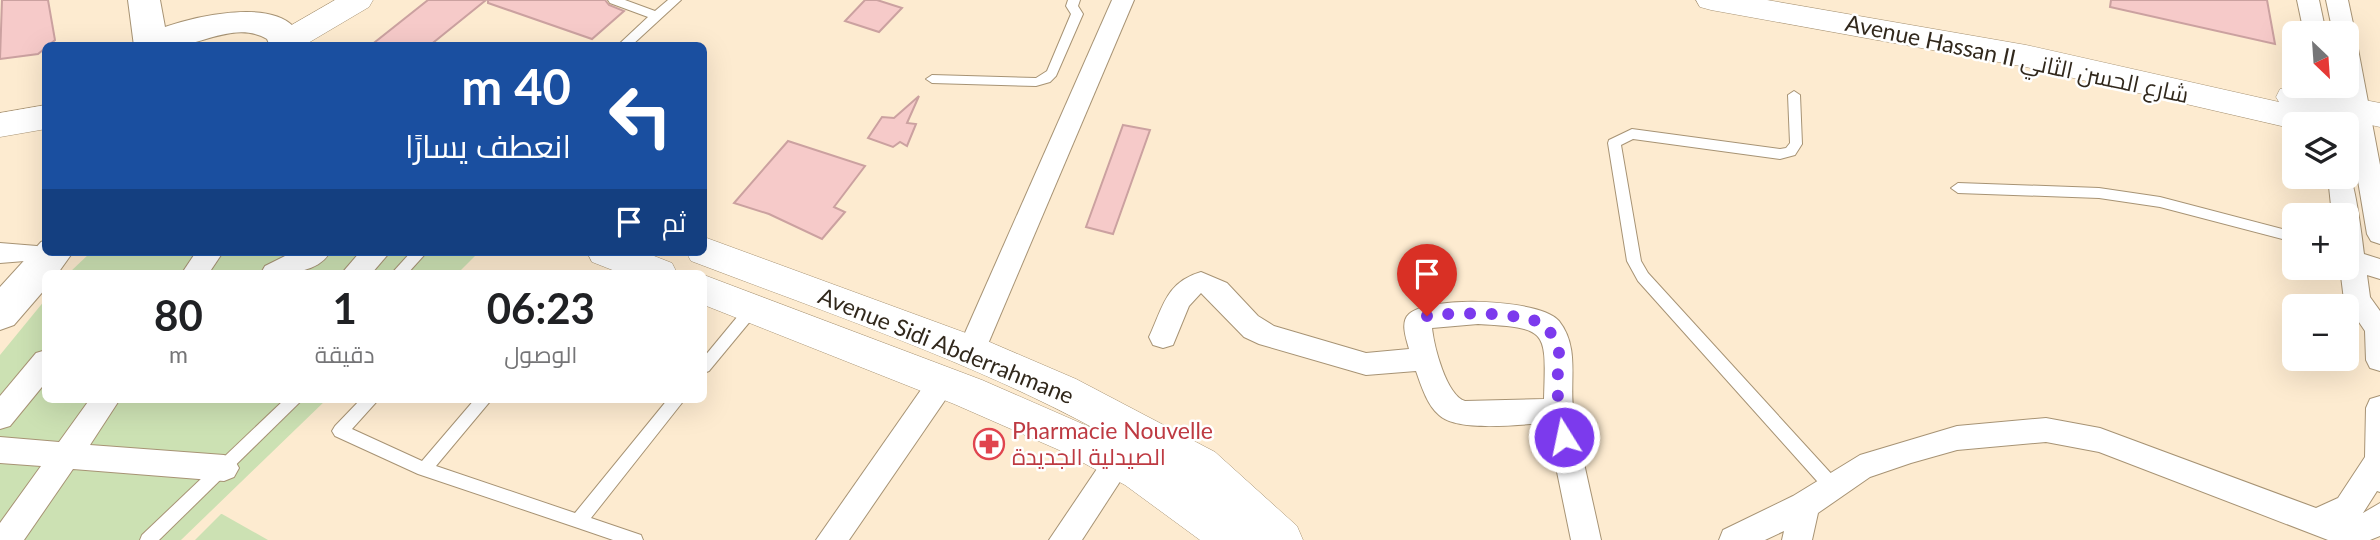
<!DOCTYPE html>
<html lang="ar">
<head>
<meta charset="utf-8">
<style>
	body { margin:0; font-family:Lato,Cairo,sans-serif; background:#f2f2f2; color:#202124; direction:rtl; height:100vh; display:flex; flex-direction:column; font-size:26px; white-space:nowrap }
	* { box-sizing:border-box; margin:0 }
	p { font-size:23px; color:#757577 }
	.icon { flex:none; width:38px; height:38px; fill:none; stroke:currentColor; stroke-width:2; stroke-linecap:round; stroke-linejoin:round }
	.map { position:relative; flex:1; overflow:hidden; direction:ltr }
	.sheet { position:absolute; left:42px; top:270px; width:665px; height:133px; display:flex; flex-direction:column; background:#fff; border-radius:10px; box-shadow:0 7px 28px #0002; direction:rtl }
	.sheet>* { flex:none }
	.guide { position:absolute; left:42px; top:42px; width:665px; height:214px; border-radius:10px; box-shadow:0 7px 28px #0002; direction:rtl; background:#1a4fa0; color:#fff; overflow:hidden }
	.needle { width:46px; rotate:155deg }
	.fabs { position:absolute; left:2282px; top:21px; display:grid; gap:14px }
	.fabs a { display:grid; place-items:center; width:77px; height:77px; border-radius:10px; background:#fff; box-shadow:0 7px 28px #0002; font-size:35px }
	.pin { position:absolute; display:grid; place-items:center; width:60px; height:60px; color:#fff; margin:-72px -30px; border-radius:50% 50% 50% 0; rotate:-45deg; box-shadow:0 0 7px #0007 }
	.pin .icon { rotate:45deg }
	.me { position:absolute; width:77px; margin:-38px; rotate:350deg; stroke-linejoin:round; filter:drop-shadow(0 0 5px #0008) }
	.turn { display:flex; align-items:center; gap:24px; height:147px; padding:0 21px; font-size:32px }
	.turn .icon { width:91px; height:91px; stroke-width:2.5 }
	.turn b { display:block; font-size:49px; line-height:60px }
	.then { display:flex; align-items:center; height:66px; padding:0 21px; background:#0003; gap:14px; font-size:26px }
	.eta { display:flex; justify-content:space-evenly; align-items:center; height:119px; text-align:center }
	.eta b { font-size:42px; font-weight:700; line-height:49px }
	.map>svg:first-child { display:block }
	.green { fill:#cce1b3 }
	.building { fill:#f6cac9; stroke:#cba1a0; stroke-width:2 }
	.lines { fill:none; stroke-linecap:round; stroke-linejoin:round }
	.lane-casing { stroke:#a79374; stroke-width:2 }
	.street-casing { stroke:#a79374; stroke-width:2 }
	.secondary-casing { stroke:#a79374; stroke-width:1 }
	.highway-casing { stroke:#a79374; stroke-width:2 }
	.lane { fill:#fff; fill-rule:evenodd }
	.street { fill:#fff; fill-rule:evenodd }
	.secondary { fill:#fff; fill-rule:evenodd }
	.highway { fill:#fff; fill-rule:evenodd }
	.route { stroke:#7c3aed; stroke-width:12; stroke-dasharray:0 21.6 }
	.labels { text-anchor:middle; stroke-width:5; stroke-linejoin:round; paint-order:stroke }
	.street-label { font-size:23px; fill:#31281c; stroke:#fff }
	.health-label { font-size:23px; fill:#be3a42; stroke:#fff; text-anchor:start }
</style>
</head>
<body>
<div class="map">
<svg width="2380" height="540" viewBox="0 0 2380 540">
	<rect width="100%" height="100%" fill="#fdebd0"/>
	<g class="green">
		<path d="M91,252H470L476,255L458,273H69Z"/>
		<path d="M45,300L46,399H327L181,540H0V355Z"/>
		<path d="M221,514H222L268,540H195Z"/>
	</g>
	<g class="building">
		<path d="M2,0H48L55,40L38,54L0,59Z"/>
		<path d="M428,0H486L429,46H370Z"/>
		<path d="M488,0H605L609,5L624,11L592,39L488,3Z"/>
		<path d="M865,0H877L902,8L879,32L845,21Z"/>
		<path d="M2111,0H2267L2275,44L2110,7Z"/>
		<path d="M919,96L907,123L916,124L907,146L900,142L893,147L868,138L882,117L894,118Z"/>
		<path d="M1123,125L1150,130L1113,234L1086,227Z"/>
		<path d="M788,141L865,166L834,207L845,212L822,239L769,214L734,203Z"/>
	</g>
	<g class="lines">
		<g class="lane-casing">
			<g id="lane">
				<path d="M608,0H625L655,11L668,0H681L631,46H617L648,17L610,3Z"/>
				<path d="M1068,0H1080L1078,6L1083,14L1056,76L1050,82L1036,86L932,83L926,79L932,75L1036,78L1047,71L1071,14L1066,6Z"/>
				<path d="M1794,91L1800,95L1802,144L1795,155L1780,159L1633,139L1621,145L1641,261L1648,273L1837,480L1839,485L1837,490L1831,492L1825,490L1638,281L1627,261L1608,143L1609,140L1632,129L1780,149L1786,148L1790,143L1788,95Z"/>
				<path d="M1958,183L2099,188L2160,197L2294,232V242L2160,207L2099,198L1958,193L1951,188Z"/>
				<path d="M411,252H427L408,273H392Z"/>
				<path d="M752,303L757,305L759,309L757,313L709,371L704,373V357L747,305Z"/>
				<path d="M285,399H303L159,540H140L142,535Z"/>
				<path d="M361,399H379L352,429L422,461L475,399H492L436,466L575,513L668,399H685L591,518L641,535L643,540H613L578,528L418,474L335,436L332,431L335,426Z"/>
			</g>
		</g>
		<g class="street-casing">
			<g id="street">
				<path d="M1112,0H1134L985,351L981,359L971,362L961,359L957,351Z"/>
				<path d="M2297,0H2319L2326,33H2304Z"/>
				<path d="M2326,0H2348L2355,33L2352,38L2347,40V33H2333Z"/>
				<path d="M2347,42L2355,44L2358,49L2380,165V244L2371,241L2367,234L2342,86H2347Z"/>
				<path d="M2314,86H2336L2344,124H2320Z"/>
				<path d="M2347,170C2355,179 2362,238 2364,254L2380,259V279L2367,275L2370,297L2380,311V371L2370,368L2366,360L2365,331L2344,300L2340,268H2347V215H2332L2328,177H2347Z"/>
				<path d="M0,243L37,246L41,253L37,260L0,263Z"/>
				<path d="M196,252H223L209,273H182Z"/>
				<path d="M293,252H330C317,275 284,273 261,273L265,266Z"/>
				<path d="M360,252H390L372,273H342Z"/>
				<path d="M1201,272L1227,283L1258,316L1274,326L1366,353L1409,349C1406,338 1400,322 1409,314C1431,295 1541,299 1559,321C1581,349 1568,383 1574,415C1582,457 1592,498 1601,540H1571L1547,423C1522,424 1458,433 1439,415C1427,405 1421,385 1416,371L1366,375L1259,344L1244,337L1201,293L1189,306L1173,345L1163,348L1153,345L1149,337C1163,307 1166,282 1201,272ZM1478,324C1549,328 1546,330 1544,399L1465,401C1446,395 1434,346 1432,328Z"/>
				<path d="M46,350V382L10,426L0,429V396L36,353Z"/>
				<path d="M942,370L952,374L956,382L952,390L849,540H816L932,374Z"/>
				<path d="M2380,396V492L2377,491L2363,513L2380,503V536L2370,540H2328L2099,452L2046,442L1957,450L1911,463L1870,477L1818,513L1812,540H1782L1784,531L1765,540H1719L1723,530L1793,496L1860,455L1957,426L2046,418L2100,428L2316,508L2338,498L2365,457L2366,408L2370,399Z"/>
				<path d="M90,399H120L90,445L224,455L234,459L239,468L234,477L224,481L73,469L24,540H0V523L41,466L0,463V437L59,442Z"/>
				<path d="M1119,447L1129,451L1134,460L1082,540H1049L1109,451Z"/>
			</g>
		</g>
		<g class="secondary-casing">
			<g id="secondary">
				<path d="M335,0H373L369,7L303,46H274L271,41L276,34Z"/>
				<path d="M1696,0H1767L2026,45L2279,102L2276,97L2280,89L2292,86L2380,103V127L2335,117L2339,124H2294V129L2026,67L1711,10L1700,7Z"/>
				<path d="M46,105V129L0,137V113Z"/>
				<path d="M704,237L985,340L1076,379L1215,452L1297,526L1303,540H1200L1125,485L1059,450L954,404L704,305V275L982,380L1101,432C971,361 830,314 691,261L686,252H704Z"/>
				<path d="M587,252H644L672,263L677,273H620L592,262Z"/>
			</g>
		</g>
		<g class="highway-casing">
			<g id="highway">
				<path d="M128,0H160L165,27C196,16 267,0 293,26C298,31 300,39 303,46H270L267,39C238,22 207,42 177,46C163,47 148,46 134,46Z"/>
				<path d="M46,240V252H73L58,273H46V288L14,325L0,330V287L41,242Z"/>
			</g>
		</g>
		<use href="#lane" class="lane"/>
		<use href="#street" class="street"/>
		<use href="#secondary" class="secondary"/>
		<use href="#highway" class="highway"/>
	</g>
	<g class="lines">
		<path class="route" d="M1427,316C1454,312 1527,311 1548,327L1559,352L1557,390L1564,437"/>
	</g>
	<defs>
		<g id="pharmacy-ring" transform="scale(1.575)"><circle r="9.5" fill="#fff" stroke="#e0444e" stroke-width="1.5"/><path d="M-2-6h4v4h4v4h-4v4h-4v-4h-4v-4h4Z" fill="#e0444e"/></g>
	</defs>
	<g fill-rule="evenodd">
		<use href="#pharmacy-ring" x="989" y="444"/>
	</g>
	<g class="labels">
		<g class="street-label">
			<text transform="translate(2017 59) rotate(12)" y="8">Avenue Hassan II شارع الحسن الثاني</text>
			<text transform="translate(946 346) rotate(22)" y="8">Avenue Sidi Abderrahmane</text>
		</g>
		<g class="health-label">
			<text x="1012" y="439">Pharmacie Nouvelle<tspan x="1012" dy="26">الصيدلية الجديدة</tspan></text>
		</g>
	</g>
</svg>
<div class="fabs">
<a><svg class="needle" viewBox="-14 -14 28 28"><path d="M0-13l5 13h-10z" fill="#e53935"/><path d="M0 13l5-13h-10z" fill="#757577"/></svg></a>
<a><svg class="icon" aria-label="layers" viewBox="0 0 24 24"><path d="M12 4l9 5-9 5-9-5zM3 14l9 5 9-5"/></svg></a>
<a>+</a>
<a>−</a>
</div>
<div class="pin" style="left:1427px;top:316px;background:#d93025"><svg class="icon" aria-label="arrive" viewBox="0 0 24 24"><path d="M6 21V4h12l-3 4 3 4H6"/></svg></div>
<svg class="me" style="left:1564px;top:437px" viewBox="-20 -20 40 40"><circle r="17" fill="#7c3aed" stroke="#fff" stroke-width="3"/><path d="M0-11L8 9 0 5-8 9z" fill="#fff"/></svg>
<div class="guide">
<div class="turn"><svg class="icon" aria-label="left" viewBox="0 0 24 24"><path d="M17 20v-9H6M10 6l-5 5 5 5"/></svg><div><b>40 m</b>انعطف يسارًا</div></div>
<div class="then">ثم<svg class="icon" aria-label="arrive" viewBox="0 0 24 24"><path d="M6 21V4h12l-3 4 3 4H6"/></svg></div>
</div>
<section class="sheet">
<div class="eta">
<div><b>06:23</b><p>الوصول</p></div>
<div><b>1</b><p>دقيقة</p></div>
<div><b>80</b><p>m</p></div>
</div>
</section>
</div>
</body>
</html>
